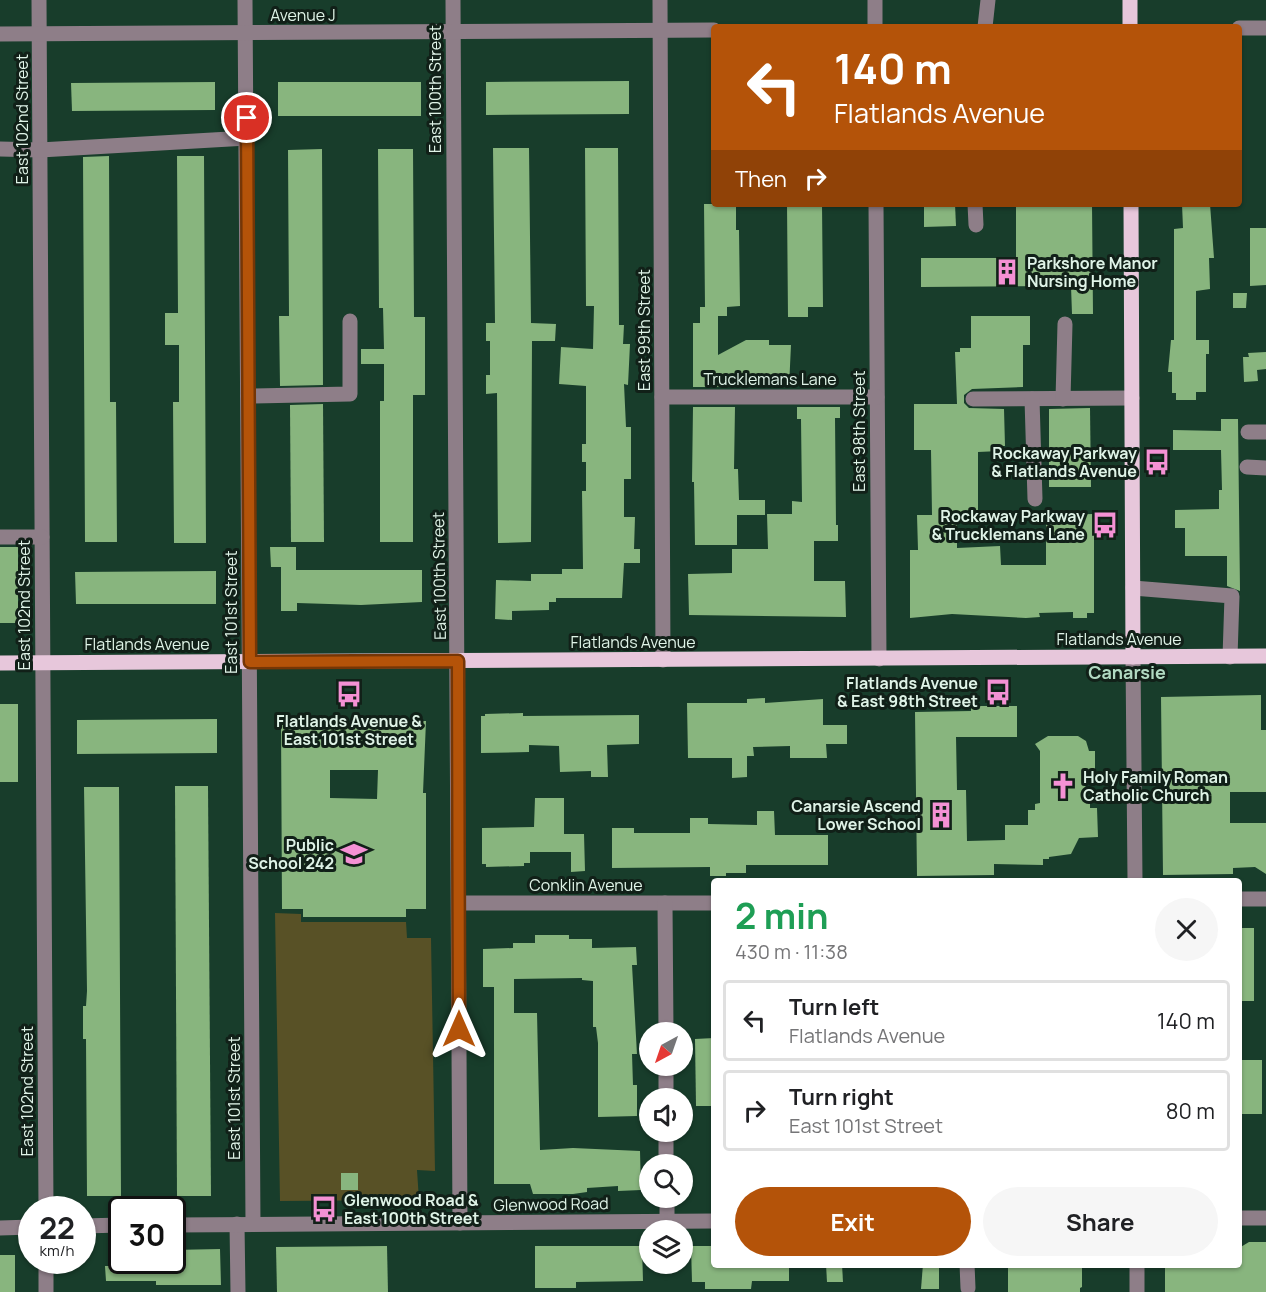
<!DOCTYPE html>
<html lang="en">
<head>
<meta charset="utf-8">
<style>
	body { margin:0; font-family:Manrope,sans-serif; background:#f6f6f6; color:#202124; height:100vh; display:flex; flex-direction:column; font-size:22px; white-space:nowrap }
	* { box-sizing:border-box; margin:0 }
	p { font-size:20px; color:#757577 }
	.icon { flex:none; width:33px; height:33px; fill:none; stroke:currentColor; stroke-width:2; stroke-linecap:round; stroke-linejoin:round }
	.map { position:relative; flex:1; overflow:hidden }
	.side { position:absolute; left:711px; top:878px; width:531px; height:390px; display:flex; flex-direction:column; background:#fff; border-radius:6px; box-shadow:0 2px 4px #0004 }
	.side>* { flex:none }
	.banner { position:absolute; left:711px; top:24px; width:531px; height:183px; border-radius:6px; box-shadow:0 2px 4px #0004; background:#b45309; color:#fff; overflow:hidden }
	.needle { width:39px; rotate:220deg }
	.tools { position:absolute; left:639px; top:1022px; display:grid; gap:12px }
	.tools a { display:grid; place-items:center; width:54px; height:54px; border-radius:50%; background:#fff; box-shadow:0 2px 4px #0004; font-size:30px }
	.speed { position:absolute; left:18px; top:1196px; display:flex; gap:12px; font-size:30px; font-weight:700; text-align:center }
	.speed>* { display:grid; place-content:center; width:78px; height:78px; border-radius:50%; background:#fff; box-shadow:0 2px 4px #0004; line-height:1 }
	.speed small { font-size:15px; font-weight:400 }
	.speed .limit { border:3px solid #111; border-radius:9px; background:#fff; color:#111 }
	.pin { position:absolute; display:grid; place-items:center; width:51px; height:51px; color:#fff; margin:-26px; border:3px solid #fff; border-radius:50%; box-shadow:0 2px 6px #0007 }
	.me { position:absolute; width:66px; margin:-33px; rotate:0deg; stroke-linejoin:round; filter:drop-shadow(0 0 4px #0008) }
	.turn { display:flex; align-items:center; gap:21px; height:126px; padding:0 24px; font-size:27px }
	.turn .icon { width:78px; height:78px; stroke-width:2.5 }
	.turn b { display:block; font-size:42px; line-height:51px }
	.then { display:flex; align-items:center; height:57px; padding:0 24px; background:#0003; gap:12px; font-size:22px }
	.round { display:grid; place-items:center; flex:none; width:63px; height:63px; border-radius:32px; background:#f6f6f6 }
	.head { display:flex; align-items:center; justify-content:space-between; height:102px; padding:0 24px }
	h1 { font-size:36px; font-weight:700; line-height:45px; color:#1e9e55 }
	.action { display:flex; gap:12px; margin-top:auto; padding:12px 24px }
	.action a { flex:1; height:69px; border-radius:36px; background:#b45309; color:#fff; font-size:24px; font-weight:700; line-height:69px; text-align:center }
	.action a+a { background:#f6f6f6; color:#202124 }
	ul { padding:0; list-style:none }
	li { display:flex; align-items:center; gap:18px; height:81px; margin:0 12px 9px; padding:0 12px; border:3px solid #e0e0e0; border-radius:6px }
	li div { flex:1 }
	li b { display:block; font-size:22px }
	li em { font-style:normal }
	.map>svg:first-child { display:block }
	.green { fill:#585126 }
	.building { fill:#88b57e; fill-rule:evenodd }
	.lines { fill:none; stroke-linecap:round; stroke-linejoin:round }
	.minor { stroke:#8e7e88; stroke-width:15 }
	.major { stroke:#e7c7db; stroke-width:15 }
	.route-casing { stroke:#753606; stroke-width:15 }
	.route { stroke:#b45309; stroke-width:10 }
	.labels { text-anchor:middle; stroke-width:6; stroke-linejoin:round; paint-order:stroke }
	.street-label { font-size:16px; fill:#dff3e7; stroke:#112018 }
	.poi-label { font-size:16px; font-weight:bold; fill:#dff3e7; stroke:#112018; text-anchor:end }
	.neighbourhood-label { font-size:18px; font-weight:bold; fill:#b1dac2; stroke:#112018 }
</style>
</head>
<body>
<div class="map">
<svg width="1266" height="1292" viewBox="0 0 1266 1292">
	<rect width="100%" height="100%" fill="#183d2b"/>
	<path class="green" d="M275,913L301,914V922H406L407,938H431L435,1171L417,1170L419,1200L280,1201Z"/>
	<g class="building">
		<path d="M629,81V114L486,115V82Z"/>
		<path d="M215,82V110L72,111L71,83Z"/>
		<rect x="278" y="82" width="143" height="34"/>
		<path d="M493,148H529L531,323L556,324L555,341H532L531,542L498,543L497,393L486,394V375H490V341H486V323H495Z"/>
		<path d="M585,148H618L619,325H624L623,344H630L628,385L624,384L626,427H631V479H624V517H635L634,549H640V563H624L622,598H556V602H549V610L512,611V620L495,619L496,580L531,581V574H562V569H583L582,491H586V462H582V444H586V386L559,384L561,347L593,349L594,306H586Z"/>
		<path d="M322,149L323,385L280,386L279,316H289L288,150Z"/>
		<path d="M378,149H413L414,317H425V395H413V542H380V401H384V364H361V349H384L383,308H379Z"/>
		<path d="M109,156L110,402H116L117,542H85L83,157Z"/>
		<path d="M177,156H204L206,543H174L173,402H179V345H165V313H178Z"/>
		<path d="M704,204H736V230H739L740,306L727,307V316H718V355L746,340H769V345H791L789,387H693V323H700V307H705Z"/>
		<path d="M787,204H822L823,307H808V317H788Z"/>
		<path d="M924,204H955L956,226L924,227Z"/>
		<path d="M1016,204H1092L1093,314H1072L1071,286L921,287V258H1016Z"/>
		<path d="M1182,204H1210L1214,258H1209L1210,289L1196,291V340H1209V354H1206V392H1196V400H1176V393H1172V372H1168L1171,340H1174V229L1183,228Z"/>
		<path d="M1250,228H1266V285L1250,286Z"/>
		<path d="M1233,293H1247L1246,308H1233Z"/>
		<path d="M971,316H1030V345H1023V387L972,389L964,395V403L969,408L1004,409L1005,446H1000V451L978,452V515H957V548L1000,546L1001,565H1046V515L1094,514V613H1087V618H1073V612L1039,613L1040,617L1026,618L952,614L910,618V550H918L917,515H932L931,450H914V404H957L955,352H960V348H971Z"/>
		<path d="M1266,352V369L1257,370L1258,381L1244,382L1243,357H1249L1248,353Z"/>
		<path d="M323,404L324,542H291L290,405Z"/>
		<path d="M693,407H735L734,469H738L739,500H765V515H737V545H695L694,482H692Z"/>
		<path d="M797,407H840V418H835L836,525H838V541H814V581H845L846,617L689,615L688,574L732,573V549H768L767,514H792V501L802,502L801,419H797Z"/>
		<path d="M1090,408L1091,487H1049V409Z"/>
		<path d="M1221,419H1238L1240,591L1227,586V556H1185V528H1175V510L1219,509V490H1222L1221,450H1173V430L1221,431Z"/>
		<rect x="0" y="547" width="18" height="76"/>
		<path d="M270,547H296V570H422V602L361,605L297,603V611H281V567H271Z"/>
		<path d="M216,571V604H76L75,572Z"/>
		<path d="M1261,695V730H1266V792H1230V823H1266V874L1255,867L1233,868V874L1163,875L1161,697Z"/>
		<path d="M765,698V703L823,699V725H847V744H826L827,758H790V746L753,747L754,756H747V777L732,778V758H688L687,703H747V699Z"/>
		<rect x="0" y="704" width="18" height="78"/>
		<path d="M971,706H1017V737H956L957,790H966L967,841L1005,840V825H1028V810H1035V804L1040,803V751L1035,744L1048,736H1078L1086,741L1089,751H1095V770L1085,771L1086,802H1090V808H1097L1098,837L1079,838L1071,854L1049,857V859H1043V865L994,864V875L917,876L915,712L971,711Z"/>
		<path d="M523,713V716L639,715V744L607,745L608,777H591V771L560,772L559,746L529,745V752L481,753V716H485V714Z"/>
		<path d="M217,719V753L77,754V720Z"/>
		<path d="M281,721L404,723V721H426L423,793H426V909H406V917H303V909H282ZM330,770H378L377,799L330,798Z"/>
		<path d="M175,786H208L211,1196H177Z"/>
		<path d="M84,787H119L121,1196H87L86,1039H83V1006H86L87,991Z"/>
		<path d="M535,798H564V834H584L585,871L571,872V852H530V863H524V866L486,867V864H482V828L534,827Z"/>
		<path d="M757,811H774L775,835H828V865H746V873H726V876H710V867L612,868V828H634V833H690V818H708V824L757,825Z"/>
		<rect x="1239" y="928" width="15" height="73"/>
		<path d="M535,935H569V939H592V948L636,947L637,965H632L637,1054H632L633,1085H637V1116L598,1117V1043L596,1027H593V981L582,980V978L514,979V1013H537L540,1150L573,1148L640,1151L641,1190L618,1191V1186L587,1188V1192L573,1194H533L530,1184H494V987H483V949L513,948V943H535Z"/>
		<path d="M714,1038V1106H696L695,1039Z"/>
		<rect x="1239" y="1060" width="23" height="54"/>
		<rect x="341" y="1173" width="17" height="17"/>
		<path d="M1249,1242H1266V1292H1165V1264H1239V1248Z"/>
		<path d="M387,1246L388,1292H277L276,1247Z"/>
		<path d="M535,1246H642L643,1281L576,1282V1288H535Z"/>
		<path d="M691,1246H714V1264H789V1281H752L751,1289H705V1282H692Z"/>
		<path d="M220,1249L221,1285H156V1281H106L105,1266H156V1260H172V1250Z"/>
		<rect x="0" y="1255" width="15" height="37"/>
		<path d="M826,1264H842L843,1282H827Z"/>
		<path d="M923,1264H939V1289H921Z"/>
		<path d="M1008,1264H1082V1287L1080,1288V1292H1008Z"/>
	</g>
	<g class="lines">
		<g class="minor">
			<path d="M39,0L46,1209"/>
			<path d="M245,0L253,1224"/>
			<path d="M453,0L460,1223"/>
			<path d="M660,0L663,660"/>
			<path d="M875,0V27"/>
			<path d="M985,27L988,0"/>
			<path d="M1239,28H1266"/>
			<path d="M0,34L714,30"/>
			<path d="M0,149L40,150L247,138"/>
			<path d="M876,204L879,659"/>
			<path d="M975,204L976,225"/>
			<path d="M248,396L350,394V321"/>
			<path d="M662,397H877"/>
			<path d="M973,399L1132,398"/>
			<path d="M1032,399L1035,499"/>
			<path d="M1063,399L1065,324"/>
			<path d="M1248,432H1266"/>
			<path d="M1247,467L1266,468"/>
			<path d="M0,537H42"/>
			<path d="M1133,588L1232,596L1230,657"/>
			<path d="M1133,657L1135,880"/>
			<path d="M1239,899H1266"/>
			<path d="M459,903H714"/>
			<path d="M665,903L666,1032"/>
			<path d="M666,1065V1098"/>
			<path d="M666,1131V1164"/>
			<path d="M667,1197V1221"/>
			<path d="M1239,1218H1266"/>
			<path d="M237,1224L238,1292"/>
			<path d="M172,1225L714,1221"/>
			<path d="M82,1226L122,1225"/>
			<path d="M0,1228L32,1227"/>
			<path d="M46,1260V1292"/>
			<path d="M967,1264L968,1288"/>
			<path d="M1137,1264V1292"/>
		</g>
		<g class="major">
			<path d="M1130,0V27"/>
			<path d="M1131,204L1133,657"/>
			<path d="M0,663L1266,656"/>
		</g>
	</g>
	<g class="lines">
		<g class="route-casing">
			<path id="route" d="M247,118L250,662L458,661L459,1029"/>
		</g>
		<use href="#route" class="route"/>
	</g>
	<defs>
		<g id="building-bare" transform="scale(2.07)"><path d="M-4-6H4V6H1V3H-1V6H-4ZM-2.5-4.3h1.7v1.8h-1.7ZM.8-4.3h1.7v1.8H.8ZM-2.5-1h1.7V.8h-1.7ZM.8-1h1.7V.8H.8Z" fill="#f491d4" stroke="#112018" stroke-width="2.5" paint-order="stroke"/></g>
		<g id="bus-bare" transform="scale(2.07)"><path d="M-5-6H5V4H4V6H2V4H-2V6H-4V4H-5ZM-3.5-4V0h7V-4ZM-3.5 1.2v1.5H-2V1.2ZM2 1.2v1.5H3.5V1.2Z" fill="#f491d4" stroke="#112018" stroke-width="2.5" paint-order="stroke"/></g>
		<g id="church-bare" transform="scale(2.07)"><path d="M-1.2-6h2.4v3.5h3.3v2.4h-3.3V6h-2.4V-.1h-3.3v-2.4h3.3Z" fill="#f491d4" stroke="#112018" stroke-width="2.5" paint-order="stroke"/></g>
		<g id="school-bare" transform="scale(2.07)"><path d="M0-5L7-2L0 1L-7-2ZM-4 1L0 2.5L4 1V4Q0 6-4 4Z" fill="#f491d4" stroke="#112018" stroke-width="2.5" paint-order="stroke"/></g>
	</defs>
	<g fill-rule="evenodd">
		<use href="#building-bare" x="1007" y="272"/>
		<use href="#bus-bare" x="1157" y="462"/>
		<use href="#bus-bare" x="1105" y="525"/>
		<use href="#bus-bare" x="998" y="692"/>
		<use href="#bus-bare" x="349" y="694"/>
		<use href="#church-bare" x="1063" y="786"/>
		<use href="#building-bare" x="941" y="815"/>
		<use href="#school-bare" x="354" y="854"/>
		<use href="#bus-bare" x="324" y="1209"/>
	</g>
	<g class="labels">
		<g class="street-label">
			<text x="303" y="21">Avenue J</text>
			<text transform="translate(435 89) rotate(-90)" y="6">East 100th Street</text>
			<text transform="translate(22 119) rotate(-90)" y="6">East 102nd Street</text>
			<text transform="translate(644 330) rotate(-90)" y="6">East 99th Street</text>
			<text x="770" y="385">Trucklemans Lane</text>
			<text transform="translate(859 431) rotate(-90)" y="6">East 98th Street</text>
			<text transform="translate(439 576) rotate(-91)" y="6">East 100th Street</text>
			<text transform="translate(24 605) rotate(-90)" y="6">East 102nd Street</text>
			<text transform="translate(231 612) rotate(-90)" y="6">East 101st Street</text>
			<text x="1119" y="645">Flatlands Avenue</text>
			<text x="633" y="648">Flatlands Avenue</text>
			<text x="147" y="650">Flatlands Avenue</text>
			<text x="586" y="891">Conklin Avenue</text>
			<text transform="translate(27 1091) rotate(-90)" y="6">East 102nd Street</text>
			<text transform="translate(234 1098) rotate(-90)" y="6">East 101st Street</text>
			<text transform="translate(551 1204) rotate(-1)" y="6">Glenwood Road</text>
		</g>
		<g class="poi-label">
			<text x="1027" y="269" text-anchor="start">Parkshore Manor<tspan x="1027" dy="18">Nursing Home</tspan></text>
			<text x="1137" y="459">Rockaway Parkway<tspan x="1137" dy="18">&amp; Flatlands Avenue</tspan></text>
			<text x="1085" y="522">Rockaway Parkway<tspan x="1085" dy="18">&amp; Trucklemans Lane</tspan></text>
			<text x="978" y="689">Flatlands Avenue<tspan x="978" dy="18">&amp; East 98th Street</tspan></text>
			<text x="349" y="727" text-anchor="middle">Flatlands Avenue &amp;<tspan x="349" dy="18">East 101st Street</tspan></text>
			<text x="1083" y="783" text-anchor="start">Holy Family Roman<tspan x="1083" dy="18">Catholic Church</tspan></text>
			<text x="921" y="812">Canarsie Ascend<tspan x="921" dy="18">Lower School</tspan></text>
			<text x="334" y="851">Public<tspan x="334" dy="18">School 242</tspan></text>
			<text x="344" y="1206" text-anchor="start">Glenwood Road &amp;<tspan x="344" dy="18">East 100th Street</tspan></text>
		</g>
		<g class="neighbourhood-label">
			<text x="1127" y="679">Canarsie</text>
		</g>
	</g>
</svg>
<div class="tools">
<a><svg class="needle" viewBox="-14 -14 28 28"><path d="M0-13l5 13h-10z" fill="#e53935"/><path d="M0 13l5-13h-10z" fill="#757577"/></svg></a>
<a><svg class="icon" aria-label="sound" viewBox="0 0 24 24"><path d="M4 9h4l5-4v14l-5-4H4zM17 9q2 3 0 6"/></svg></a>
<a><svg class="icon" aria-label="search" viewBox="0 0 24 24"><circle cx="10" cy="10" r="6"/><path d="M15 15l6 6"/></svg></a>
<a><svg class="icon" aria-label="layers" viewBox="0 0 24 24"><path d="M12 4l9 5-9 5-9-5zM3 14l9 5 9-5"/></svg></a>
</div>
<div class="speed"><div>22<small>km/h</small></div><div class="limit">30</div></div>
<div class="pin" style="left:247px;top:118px;background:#d93025"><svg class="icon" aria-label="arrive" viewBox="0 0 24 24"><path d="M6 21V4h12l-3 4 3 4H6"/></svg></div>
<svg class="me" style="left:459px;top:1029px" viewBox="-20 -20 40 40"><path d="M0-17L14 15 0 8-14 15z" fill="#b45309" stroke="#fff" stroke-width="4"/></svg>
<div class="banner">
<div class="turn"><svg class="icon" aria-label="left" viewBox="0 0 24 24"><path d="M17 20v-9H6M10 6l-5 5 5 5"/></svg><div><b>140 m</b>Flatlands Avenue</div></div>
<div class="then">Then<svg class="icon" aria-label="right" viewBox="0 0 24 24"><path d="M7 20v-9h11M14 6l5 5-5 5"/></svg></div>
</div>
<section class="side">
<div class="head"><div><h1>2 min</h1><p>430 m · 11:38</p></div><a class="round"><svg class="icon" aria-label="close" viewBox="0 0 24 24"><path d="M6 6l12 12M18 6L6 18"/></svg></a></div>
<ul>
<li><svg class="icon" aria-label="left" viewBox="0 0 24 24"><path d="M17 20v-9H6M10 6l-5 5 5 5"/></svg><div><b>Turn left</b><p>Flatlands Avenue</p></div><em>140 m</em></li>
<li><svg class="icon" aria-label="right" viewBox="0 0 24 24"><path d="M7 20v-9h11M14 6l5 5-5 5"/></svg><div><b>Turn right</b><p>East 101st Street</p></div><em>80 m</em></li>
</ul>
<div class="action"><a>Exit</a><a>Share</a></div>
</section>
</div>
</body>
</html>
